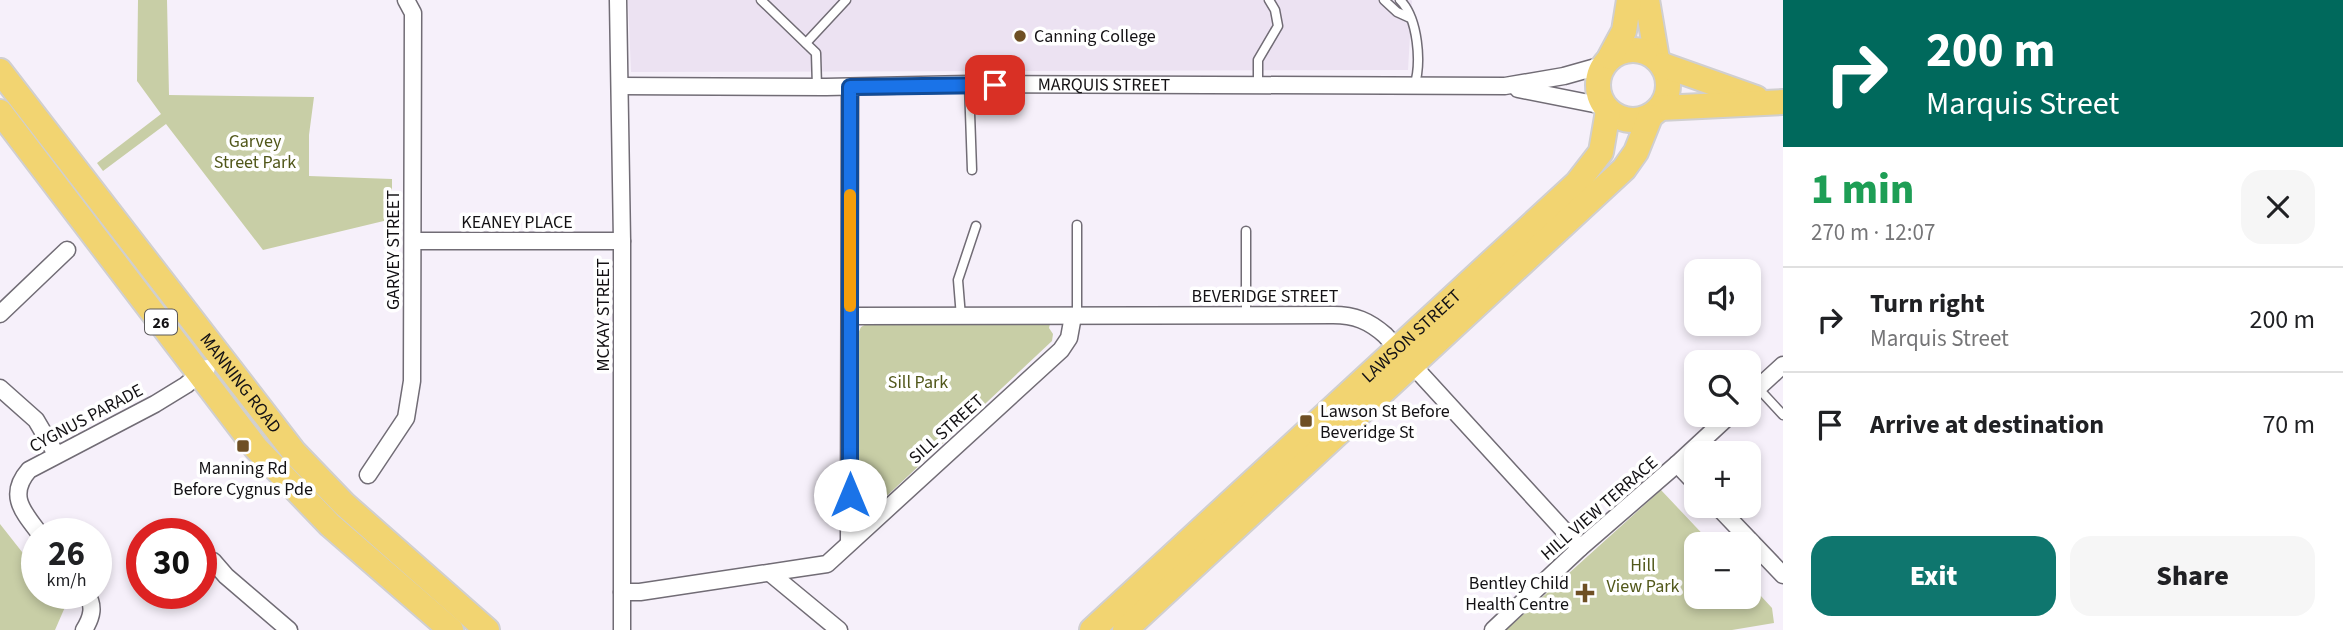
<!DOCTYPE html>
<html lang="en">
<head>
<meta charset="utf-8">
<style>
	body { margin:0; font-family:"Source Sans 3",sans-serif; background:#f6f6f6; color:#202124; height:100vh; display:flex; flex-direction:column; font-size:26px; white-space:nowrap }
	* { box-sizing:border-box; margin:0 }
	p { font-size:23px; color:#757577 }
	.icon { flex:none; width:38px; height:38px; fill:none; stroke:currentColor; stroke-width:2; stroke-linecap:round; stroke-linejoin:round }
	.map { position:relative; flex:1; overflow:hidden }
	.panel { display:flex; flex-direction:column; background:#fff; width:560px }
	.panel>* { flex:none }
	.top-card { background:#00695c; color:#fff; overflow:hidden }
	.tools { position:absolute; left:1684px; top:259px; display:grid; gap:14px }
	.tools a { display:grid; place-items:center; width:77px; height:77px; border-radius:14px; background:#fff; box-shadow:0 4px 10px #0003; font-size:35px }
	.speed { position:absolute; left:21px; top:518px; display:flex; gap:14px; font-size:35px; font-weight:700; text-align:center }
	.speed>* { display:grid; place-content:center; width:91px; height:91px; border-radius:50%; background:#fff; box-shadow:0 4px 10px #0003; line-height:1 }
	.speed small { font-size:18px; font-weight:400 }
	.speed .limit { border:10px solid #d22; background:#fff; color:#111 }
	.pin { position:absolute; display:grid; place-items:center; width:60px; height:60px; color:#fff; margin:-30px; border-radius:14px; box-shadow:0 4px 10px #0006 }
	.me { position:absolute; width:77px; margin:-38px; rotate:0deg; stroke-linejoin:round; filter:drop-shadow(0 0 5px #0008) }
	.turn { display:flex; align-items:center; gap:24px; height:147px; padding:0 28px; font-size:32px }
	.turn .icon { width:91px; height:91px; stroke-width:2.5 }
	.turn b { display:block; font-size:49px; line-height:60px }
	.round { display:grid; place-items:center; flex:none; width:74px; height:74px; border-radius:21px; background:#f6f6f6 }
	.overview { display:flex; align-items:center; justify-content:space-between; height:119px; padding:0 28px }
	h1 { font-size:42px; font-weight:800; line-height:52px; color:#1e9e55 }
	.cta { display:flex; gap:14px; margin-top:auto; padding:14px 28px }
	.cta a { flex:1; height:80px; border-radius:21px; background:#0f766e; color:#fff; font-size:28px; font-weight:800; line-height:80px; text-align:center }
	.cta a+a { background:#f6f6f6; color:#202124 }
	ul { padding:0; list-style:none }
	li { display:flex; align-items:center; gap:21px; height:105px; padding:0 28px; border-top:2px solid #e0e0e0 }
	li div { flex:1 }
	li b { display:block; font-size:26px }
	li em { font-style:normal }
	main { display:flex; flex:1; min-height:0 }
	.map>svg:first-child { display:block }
	.built { fill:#ece2f2 }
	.green { fill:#c8cea6 }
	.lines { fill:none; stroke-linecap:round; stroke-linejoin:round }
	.lane-casing { stroke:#716c75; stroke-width:11 }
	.street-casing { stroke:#716c75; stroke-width:19 }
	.primary-casing { stroke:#d0cfd0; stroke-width:28 }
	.lane { stroke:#fff; stroke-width:8 }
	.street { stroke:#fff; stroke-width:16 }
	.primary { stroke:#f2d471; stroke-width:24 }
	.route-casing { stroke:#114b97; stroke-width:18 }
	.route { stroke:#1a73e8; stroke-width:12 }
	.slow { stroke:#f59e0b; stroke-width:12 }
	.poi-dot { fill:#6e4f24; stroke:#fff; stroke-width:2.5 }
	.labels { text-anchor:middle; stroke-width:7; stroke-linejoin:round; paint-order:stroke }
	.shield { fill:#fff; stroke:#5a585a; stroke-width:2 }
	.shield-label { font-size:16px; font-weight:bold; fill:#131114 }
	.poi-label { font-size:18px; fill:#131114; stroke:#fff; text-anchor:start }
	.street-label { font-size:18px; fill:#131114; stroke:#fff }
	.park-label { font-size:18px; fill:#51571a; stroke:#fff }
</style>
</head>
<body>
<main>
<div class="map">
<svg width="1783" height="630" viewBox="0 0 1783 630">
	<rect width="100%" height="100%" fill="#f6f0fa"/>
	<path class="built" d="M628,0H1411L1412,1L1408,70L631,72Z"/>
	<g class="green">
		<path d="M138,0H167L169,95L314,97L309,135V176L392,179V219L263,250L166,124L103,171L97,163L161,114L137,81Z"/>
		<path d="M872,321L1045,322L1050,324L1049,328L1053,334L1052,341L876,506L860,505L857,497L856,338L861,327Z"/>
		<path d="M1661,490L1712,544H1696V597H1748V582L1772,608L1774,623L1732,630H1506Z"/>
		<path d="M0,524L37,571V593H54L65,607L55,630H0Z"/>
	</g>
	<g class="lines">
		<g class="lane-casing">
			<g id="lane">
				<path d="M761,0L816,53L817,87"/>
				<path d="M1384,0L1397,12L1408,17"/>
				<path d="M1400,0C1418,18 1422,63 1414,87"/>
				<path d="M806,43L846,0"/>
				<path d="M969,84L972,170"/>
				<path d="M1258,87V60L1278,26L1275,10L1269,0"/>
				<path d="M1246,231V316"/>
				<path d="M1077,316V225"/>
				<path d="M961,317L958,280L976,226"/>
				<path d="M1758,388L1783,415"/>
			</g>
		</g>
		<g class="street-casing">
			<g id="street">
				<path d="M618,0L622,241V630"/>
				<path id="s1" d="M621,86L826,87L969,84L1505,86L1564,76L1603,65"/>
				<path d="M1518,89L1604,106"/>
				<path d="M413,241H622"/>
				<path d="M0,314L67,250"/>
				<path d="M850,316L1333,315C1355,315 1369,321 1385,335L1580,548"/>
				<path d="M0,388L36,420L56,454"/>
				<path d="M1748,397L1783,365"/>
				<path d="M1677,464L1696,484"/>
				<path d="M368,475L406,418L412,381L413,13L406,0"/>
				<path d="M1717,506L1783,575"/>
				<path d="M40,534C23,512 7,495 29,470L155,404L186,385L207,368"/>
				<path d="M849,543L850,87"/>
				<path d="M213,561L226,576L289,630"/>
				<path d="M770,573L839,630"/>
				<path d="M622,592H640L827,564L1061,350L1069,338L1073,316"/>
				<path d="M84,630C92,617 95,606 86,593"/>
				<path d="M1493,630L1580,548L1677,464L1730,415"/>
			</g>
		</g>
		<g class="primary-casing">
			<g id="primary">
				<path d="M1647,0L1657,59"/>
				<circle cx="1633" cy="85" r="35"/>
				<path d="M1610,57L1624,31L1629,0"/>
				<path d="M1663,65L1756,98"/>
				<path id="s2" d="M0,71L294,452L344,504L487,630"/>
				<path d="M1660,108L1783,102"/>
				<path d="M0,112L256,448L330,525L451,630"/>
				<path id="s3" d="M1092,630L1577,183L1601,152L1608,111"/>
				<path d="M1125,630L1624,169L1636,152L1650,117"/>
			</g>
		</g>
		<use href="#lane" class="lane"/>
		<use href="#street" class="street"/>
		<use href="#primary" class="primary"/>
	</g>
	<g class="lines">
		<g class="route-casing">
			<path id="route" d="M850,495V87L995,85"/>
		</g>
		<use href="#route" class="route"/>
		<path class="slow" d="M850,195V306"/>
	</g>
	<g class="poi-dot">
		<circle cx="1020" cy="36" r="7"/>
		<rect x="1299" y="414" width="14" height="14" rx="3.5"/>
		<rect x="236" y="439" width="14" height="14" rx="3.5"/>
		<path d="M1581.5 582.5h7v7h7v7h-7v7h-7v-7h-7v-7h7z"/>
	</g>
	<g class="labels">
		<rect class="shield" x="145" y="309.5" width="32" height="25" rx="5"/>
		<g class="shield-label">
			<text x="161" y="328">26</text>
		</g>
		<g class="poi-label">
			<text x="1034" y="42">Canning College</text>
			<text x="1320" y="417">Lawson St Before<tspan x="1320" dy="21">Beveridge St</tspan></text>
			<text x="243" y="474" text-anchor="middle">Manning Rd<tspan x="243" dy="21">Before Cygnus Pde</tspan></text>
			<text x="1569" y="589" text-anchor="end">Bentley Child<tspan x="1569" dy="21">Health Centre</tspan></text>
		</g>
		<g class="street-label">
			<text dy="6" stroke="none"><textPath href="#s1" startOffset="483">MARQUIS STREET</textPath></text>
			<text x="517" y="228">KEANEY PLACE</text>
			<text transform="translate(393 250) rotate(-90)" y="6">GARVEY STREET</text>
			<text x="1265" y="302">BEVERIDGE STREET</text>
			<text transform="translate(603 315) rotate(-90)" y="6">MCKAY STREET</text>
			<text dy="6" stroke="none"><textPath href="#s3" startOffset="434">LAWSON STREET</textPath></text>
			<text dy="6" stroke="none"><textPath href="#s2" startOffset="394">MANNING ROAD</textPath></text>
			<text transform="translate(86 418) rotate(-28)" y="6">CYGNUS PARADE</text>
			<text transform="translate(946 429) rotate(-42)" y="6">SILL STREET</text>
			<text transform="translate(1599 508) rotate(-41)" y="6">HILL VIEW TERRACE</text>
		</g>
		<g class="park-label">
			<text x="255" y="147">Garvey<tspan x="255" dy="21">Street Park</tspan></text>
			<text x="918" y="388">Sill Park</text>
			<text x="1643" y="571">Hill<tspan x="1643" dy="21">View Park</tspan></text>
		</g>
	</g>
</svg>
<div class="tools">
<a><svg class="icon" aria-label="sound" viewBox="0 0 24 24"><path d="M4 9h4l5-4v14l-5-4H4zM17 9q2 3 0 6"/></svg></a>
<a><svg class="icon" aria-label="search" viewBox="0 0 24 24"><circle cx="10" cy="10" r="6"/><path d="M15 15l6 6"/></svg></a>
<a>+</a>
<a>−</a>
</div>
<div class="speed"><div>26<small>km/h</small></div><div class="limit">30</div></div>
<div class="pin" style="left:995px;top:85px;background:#d93025"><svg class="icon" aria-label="arrive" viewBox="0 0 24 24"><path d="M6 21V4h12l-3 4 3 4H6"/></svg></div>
<svg class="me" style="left:850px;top:495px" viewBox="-20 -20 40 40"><circle r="19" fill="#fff"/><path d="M0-13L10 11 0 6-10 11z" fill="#1a73e8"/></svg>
</div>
<section class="panel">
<div class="top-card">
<div class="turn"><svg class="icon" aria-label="right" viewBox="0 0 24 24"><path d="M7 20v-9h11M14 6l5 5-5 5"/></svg><div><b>200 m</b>Marquis Street</div></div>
</div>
<div class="overview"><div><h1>1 min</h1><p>270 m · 12:07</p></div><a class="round"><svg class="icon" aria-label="close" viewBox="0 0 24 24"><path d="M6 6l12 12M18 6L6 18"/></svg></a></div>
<ul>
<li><svg class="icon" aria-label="right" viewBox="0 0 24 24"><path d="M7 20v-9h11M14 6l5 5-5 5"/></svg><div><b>Turn right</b><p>Marquis Street</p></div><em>200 m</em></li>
<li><svg class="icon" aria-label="arrive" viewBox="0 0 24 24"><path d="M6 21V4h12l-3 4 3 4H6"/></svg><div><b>Arrive at destination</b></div><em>70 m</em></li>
</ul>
<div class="cta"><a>Exit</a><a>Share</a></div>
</section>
</main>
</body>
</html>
